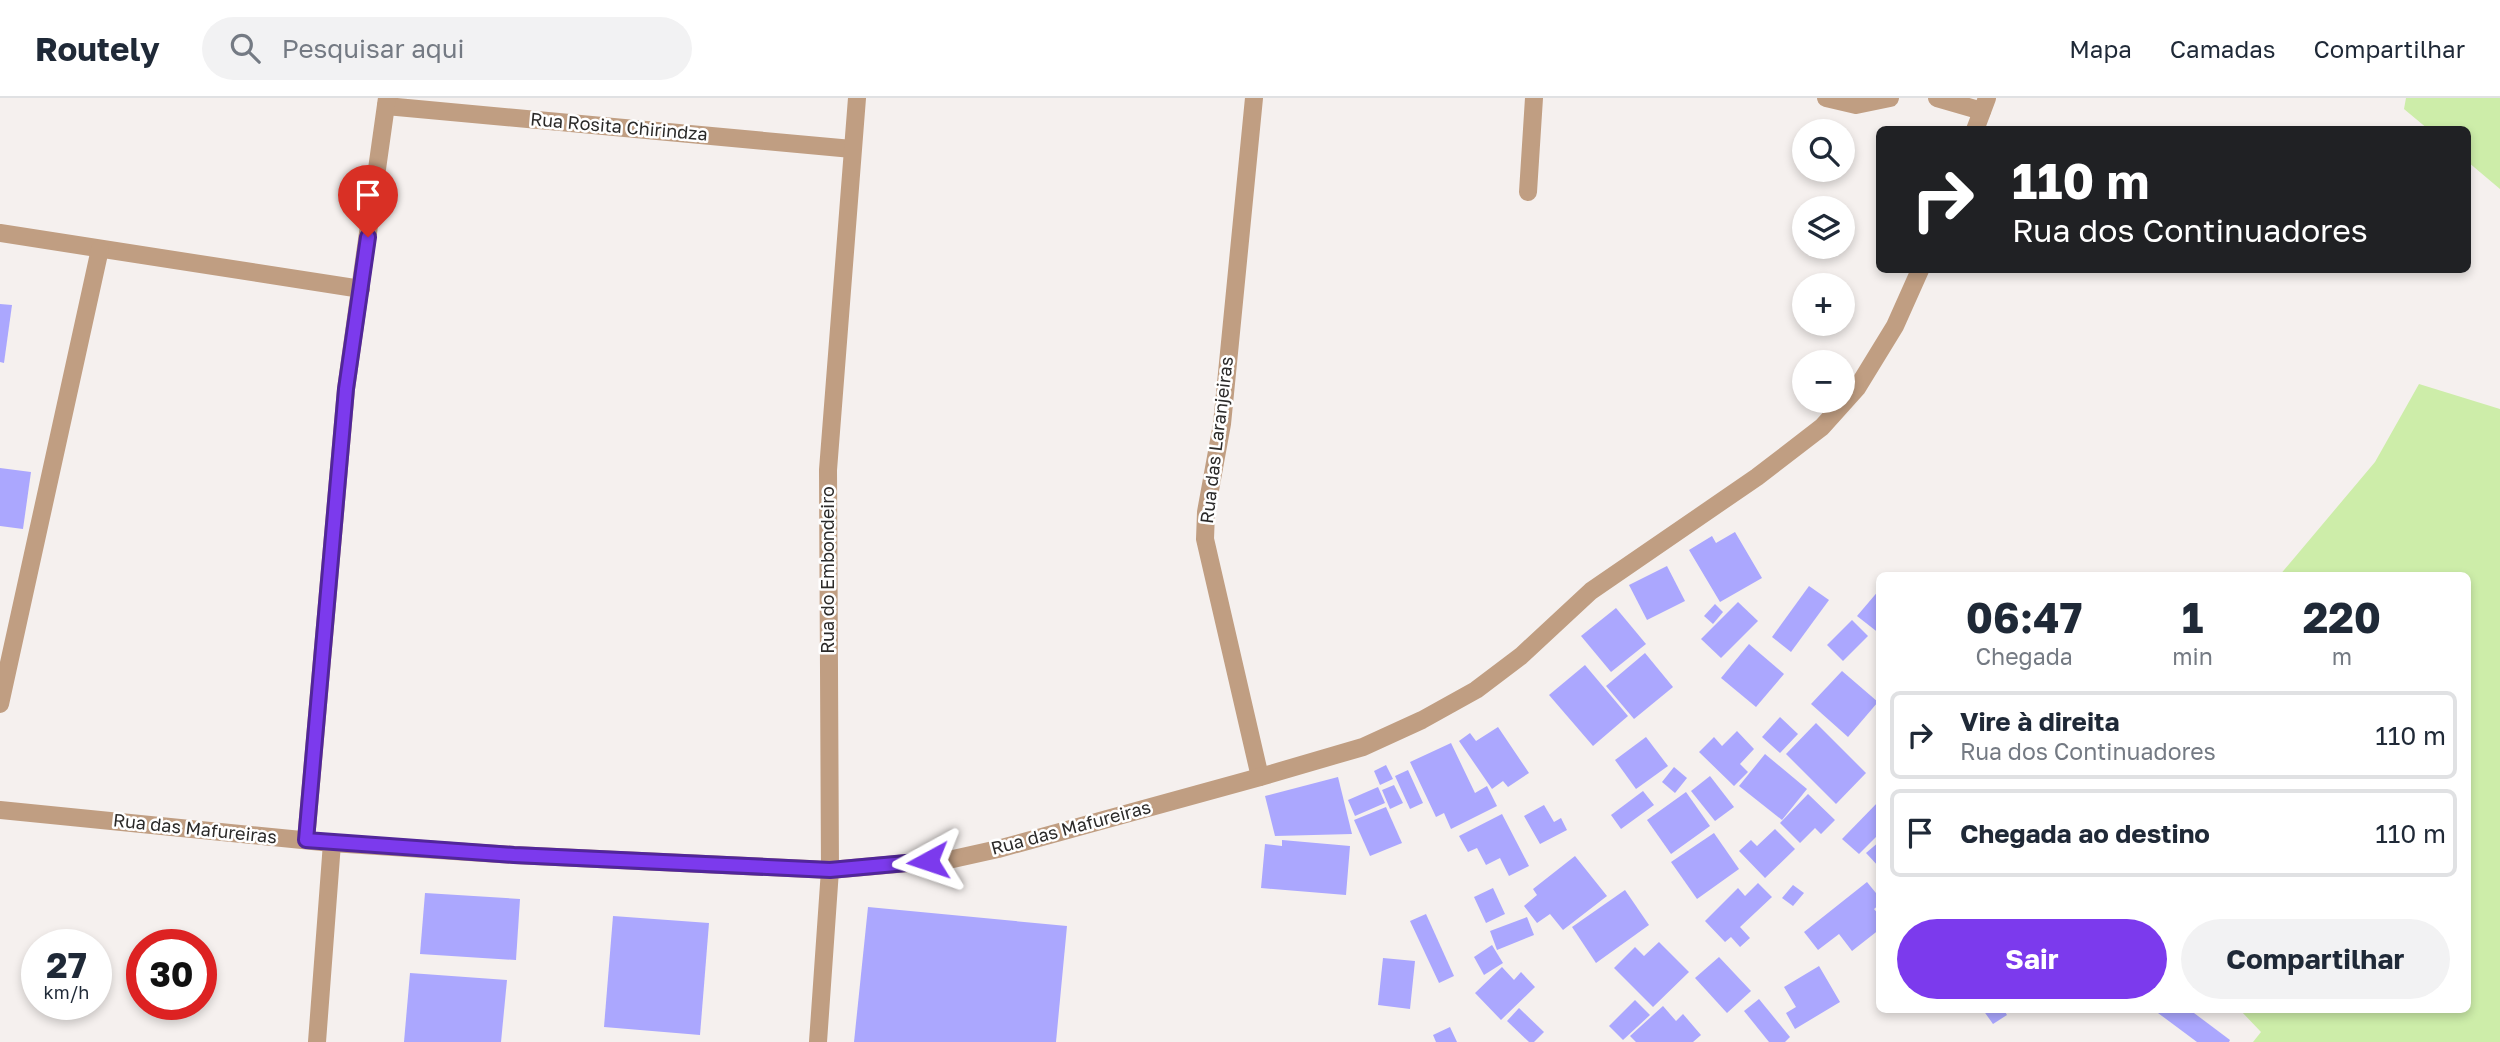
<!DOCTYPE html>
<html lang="pt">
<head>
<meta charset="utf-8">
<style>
	body { margin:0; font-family:"Golos Text",sans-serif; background:#f2f2f3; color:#1f2937; height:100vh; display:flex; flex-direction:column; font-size:26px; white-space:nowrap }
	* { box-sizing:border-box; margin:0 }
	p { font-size:23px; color:#747a83 }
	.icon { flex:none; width:38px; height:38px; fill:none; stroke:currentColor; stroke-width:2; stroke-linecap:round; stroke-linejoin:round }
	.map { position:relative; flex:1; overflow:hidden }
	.details { position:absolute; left:1876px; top:474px; width:595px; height:441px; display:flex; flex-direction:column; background:#fff; border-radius:10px; box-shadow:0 4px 10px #0003 }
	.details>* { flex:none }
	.guide { position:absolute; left:1876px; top:28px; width:595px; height:147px; border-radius:10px; box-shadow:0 4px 10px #0003; background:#202124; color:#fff; overflow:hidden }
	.tools { position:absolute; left:1792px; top:21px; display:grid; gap:14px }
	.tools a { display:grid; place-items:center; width:63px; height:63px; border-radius:50%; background:#fff; box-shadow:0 4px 10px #0003; font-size:35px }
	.speed { position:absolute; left:21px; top:831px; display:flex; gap:14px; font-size:35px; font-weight:700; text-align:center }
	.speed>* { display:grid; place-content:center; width:91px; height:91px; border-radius:50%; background:#fff; box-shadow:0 4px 10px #0003; line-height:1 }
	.speed small { font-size:18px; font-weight:400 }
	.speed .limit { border:10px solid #d22; background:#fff; color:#111 }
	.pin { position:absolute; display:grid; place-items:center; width:60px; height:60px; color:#fff; margin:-72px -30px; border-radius:50% 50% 50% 0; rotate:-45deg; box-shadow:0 0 7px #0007 }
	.pin .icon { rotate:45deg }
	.me { position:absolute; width:77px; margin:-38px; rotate:265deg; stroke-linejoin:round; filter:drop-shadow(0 0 5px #0008) }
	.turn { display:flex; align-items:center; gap:24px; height:147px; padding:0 21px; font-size:32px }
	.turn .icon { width:91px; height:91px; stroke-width:2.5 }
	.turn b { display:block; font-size:49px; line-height:60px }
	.eta { display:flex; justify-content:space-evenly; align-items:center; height:119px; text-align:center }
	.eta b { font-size:42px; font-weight:700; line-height:49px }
	.cta { display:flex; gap:14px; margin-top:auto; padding:14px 21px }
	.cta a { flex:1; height:80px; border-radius:42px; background:#7c3aed; color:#fff; font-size:28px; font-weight:700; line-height:80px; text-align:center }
	.cta a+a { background:#f2f2f3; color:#1f2937 }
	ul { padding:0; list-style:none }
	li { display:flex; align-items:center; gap:21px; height:88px; margin:0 14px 10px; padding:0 7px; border:4px solid #e0e1e3; border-radius:10px }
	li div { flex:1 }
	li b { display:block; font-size:26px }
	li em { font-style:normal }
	header { display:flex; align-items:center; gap:42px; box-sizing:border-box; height:98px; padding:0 35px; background:#fff; border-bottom:2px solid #e0e1e3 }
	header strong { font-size:33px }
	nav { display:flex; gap:38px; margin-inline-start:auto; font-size:24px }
	.search { width:490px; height:63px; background:#f2f2f3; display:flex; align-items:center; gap:18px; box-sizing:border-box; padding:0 24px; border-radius:38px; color:#747a83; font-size:26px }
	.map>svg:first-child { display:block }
	.green { fill:#cdeda9 }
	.building { fill:#aba7fe }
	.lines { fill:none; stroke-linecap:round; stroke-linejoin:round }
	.minor { stroke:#c09e82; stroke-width:18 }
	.route-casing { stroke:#51269a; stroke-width:18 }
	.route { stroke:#7c3aed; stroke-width:12 }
	.labels { text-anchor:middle; stroke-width:5; stroke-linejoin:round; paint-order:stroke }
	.street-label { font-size:18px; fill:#2b2a29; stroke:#fff }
</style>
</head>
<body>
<header>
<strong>Routely</strong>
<div class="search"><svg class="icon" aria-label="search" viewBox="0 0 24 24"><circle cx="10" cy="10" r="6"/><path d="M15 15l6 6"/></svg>Pesquisar aqui</div>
<nav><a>Mapa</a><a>Camadas</a><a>Compartilhar</a></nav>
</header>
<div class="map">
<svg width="2500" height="944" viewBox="0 0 2500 944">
	<rect width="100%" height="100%" fill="#f5f0ee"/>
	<g class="green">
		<path d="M2406,0H2500V91L2468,64V32L2428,31L2404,11Z"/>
		<path d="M2419,286L2500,311V944H2253L2261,934L2240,912H2468V478H2279L2375,364Z"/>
	</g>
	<g class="building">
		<path d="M0,206L12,207L4,265L0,264Z"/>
		<path d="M0,370L31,374L23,431L0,428Z"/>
		<path d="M1735,434L1762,480L1720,504L1689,452L1712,438L1716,445Z"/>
		<path d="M1667,468L1685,503L1647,522L1629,487Z"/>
		<path d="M1809,488L1829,502L1791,554L1772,539Z"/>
		<path d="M1880,491V536L1857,518Z"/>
		<path d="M1738,504L1758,523L1721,560L1701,541Z"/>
		<path d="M1715,506L1723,514L1713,526L1704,518Z"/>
		<path d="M1616,510L1646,546L1611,574L1581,538Z"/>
		<path d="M1852,522L1868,538L1843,563L1827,547Z"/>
		<path d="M1749,546L1784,576L1756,609L1721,580Z"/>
		<path d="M1645,555L1673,589L1634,621L1606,588Z"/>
		<path d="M1585,567L1628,618L1593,648L1549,597Z"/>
		<path d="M1842,573L1878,604L1848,639L1811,606Z"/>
		<path d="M1780,619L1798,636L1780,655L1762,639Z"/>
		<path d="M1816,625L1866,675L1836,706L1786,656Z"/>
		<path d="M1498,629L1529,675L1508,689L1503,683L1492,691L1459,643L1470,635L1476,643Z"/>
		<path d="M1737,633L1754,651L1740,666L1748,674L1734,688L1699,654L1714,639L1722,648Z"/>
		<path d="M1646,639L1668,668L1636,691L1615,662Z"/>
		<path d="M1451,645L1475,695L1487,688L1497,708L1451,731L1444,715L1436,719L1410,664Z"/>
		<path d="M1765,656L1807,691L1782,722L1739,688Z"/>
		<path d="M1386,667L1393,681L1380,687L1374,673Z"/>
		<path d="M1674,669L1687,680L1675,695L1662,684Z"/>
		<path d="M1408,672L1423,705L1410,711L1395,678Z"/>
		<path d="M1710,678L1734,709L1715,723L1691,693Z"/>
		<path d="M1338,679L1352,736L1275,738L1265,698Z"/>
		<path d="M1394,687L1403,705L1390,711L1382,692Z"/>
		<path d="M1378,689L1385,705L1355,718L1348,702Z"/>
		<path d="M1643,693L1654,707L1621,731L1611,717Z"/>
		<path d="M1686,694L1710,728L1671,756L1647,722Z"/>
		<path d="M1808,696L1835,722L1821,736L1815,730L1800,745L1780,725Z"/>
		<path d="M1880,702V735L1859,756L1842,741Z"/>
		<path d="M1544,707L1554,724L1561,720L1567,732L1540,746L1524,718Z"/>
		<path d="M1386,709L1402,745L1370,758L1354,722Z"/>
		<path d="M1502,716L1529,768L1509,778L1500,760L1486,767L1477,750L1468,754L1459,738Z"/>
		<path d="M1775,731L1795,751L1765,780L1739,753L1751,742L1757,748Z"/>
		<path d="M1714,735L1739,771L1697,801L1671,764Z"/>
		<path d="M1282,742L1350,748L1346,797L1261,790L1265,746L1282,748Z"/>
		<path d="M1880,743V770L1866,755Z"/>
		<path d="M1575,758L1607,798L1563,832L1550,816L1537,825L1524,808L1537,797L1533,791Z"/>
		<path d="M1867,784L1880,800V806L1874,811L1880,818V831L1852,853L1839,836L1818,852L1804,834Z"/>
		<path d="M1758,785L1772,799L1740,829L1750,840L1740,849L1731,839L1725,844L1705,823L1738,790L1745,798Z"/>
		<path d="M1793,787L1804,795L1793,808L1782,800Z"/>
		<path d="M1493,790L1505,816L1486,825L1474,799Z"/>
		<path d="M1625,792L1649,827L1596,865L1572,829Z"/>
		<path d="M425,795L520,801L516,862L420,856Z"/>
		<path d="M868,809L1067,828L1056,944H854Z"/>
		<path d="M1426,816L1454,878L1439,885L1410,823Z"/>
		<path d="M613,818L709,825L700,937L604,929Z"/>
		<path d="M1527,819L1534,837L1497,852L1490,833Z"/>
		<path d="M1659,844L1689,874L1653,909L1614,870L1635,849L1644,858Z"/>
		<path d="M1492,847L1503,865L1484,877L1474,859Z"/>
		<path d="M1719,859L1751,893L1727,915L1695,880Z"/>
		<path d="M1383,860L1415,863L1410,911L1378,907Z"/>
		<path d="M1819,868L1840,904L1795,931L1786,915L1796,909L1784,889Z"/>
		<path d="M1502,869L1514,882L1521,874L1535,889L1501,922L1475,895Z"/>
		<path d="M410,875L507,882L501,944H404Z"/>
		<path d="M1759,901L1790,939L1785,944H1769L1744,913Z"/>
		<path d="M1635,902L1650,917L1623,942L1609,928Z"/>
		<path d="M1663,908L1676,923L1683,916L1701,937L1693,944H1636L1630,938Z"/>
		<path d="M1519,910L1544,934L1534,944H1529L1507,923Z"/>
		<path d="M1983,912H2004L2007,917L1993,926Z"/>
		<path d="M2160,912H2190L2230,942L2229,944H2197L2158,915Z"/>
		<path d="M1450,929L1457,944H1436L1433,937Z"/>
	</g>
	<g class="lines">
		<g class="minor">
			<path d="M1254,0L1222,326L1206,414L1205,441L1260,679"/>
			<path d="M1826,0L1856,7L1890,0"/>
			<path d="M1937,0L1982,13"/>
			<path d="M386,8L852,51"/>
			<path d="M1975,32L1987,0"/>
			<path d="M1528,94L1534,0"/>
			<path d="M0,135L361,191"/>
			<path d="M0,606L100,151"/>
			<path d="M0,712L332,745L514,757L830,772L953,761L998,751L1260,679L1363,649L1422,622L1476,592L1521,558L1591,493L1757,379L1822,329L1857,290L1895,228L1920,172"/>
			<path d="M306,742L346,291L387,0"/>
			<path d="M317,944L332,745"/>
			<path d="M818,944L830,772L828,372L857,0"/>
		</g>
	</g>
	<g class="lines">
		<g class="route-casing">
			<path id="route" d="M368,139L346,291L306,742L514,757L830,772L928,763"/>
		</g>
		<use href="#route" class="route"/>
	</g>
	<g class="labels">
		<g class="street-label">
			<text transform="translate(619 29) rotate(5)" y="6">Rua Rosita Chirindza</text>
			<text transform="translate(1217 342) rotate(-83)" y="6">Rua das Laranjeiras</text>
			<text transform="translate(828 472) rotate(-90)" y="6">Rua do Embondeiro</text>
			<text transform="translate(1071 730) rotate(-15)" y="6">Rua das Mafureiras</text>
			<text transform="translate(195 731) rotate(6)" y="6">Rua das Mafureiras</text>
		</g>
	</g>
</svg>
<div class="tools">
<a><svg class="icon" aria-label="search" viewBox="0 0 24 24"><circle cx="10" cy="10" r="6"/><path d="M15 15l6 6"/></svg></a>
<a><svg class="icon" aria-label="layers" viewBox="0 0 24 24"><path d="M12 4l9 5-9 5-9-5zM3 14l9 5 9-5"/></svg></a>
<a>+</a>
<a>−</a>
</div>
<div class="speed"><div>27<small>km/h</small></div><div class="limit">30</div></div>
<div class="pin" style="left:368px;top:139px;background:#d93025"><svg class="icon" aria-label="arrive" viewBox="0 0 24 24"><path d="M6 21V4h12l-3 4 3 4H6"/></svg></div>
<svg class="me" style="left:928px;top:763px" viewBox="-20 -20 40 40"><path d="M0-17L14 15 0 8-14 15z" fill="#7c3aed" stroke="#fff" stroke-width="4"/></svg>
<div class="guide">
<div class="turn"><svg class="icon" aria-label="right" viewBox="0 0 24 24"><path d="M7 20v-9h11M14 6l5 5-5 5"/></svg><div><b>110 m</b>Rua dos Continuadores</div></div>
</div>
<section class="details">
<div class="eta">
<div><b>06:47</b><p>Chegada</p></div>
<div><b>1</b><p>min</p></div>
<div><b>220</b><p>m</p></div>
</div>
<ul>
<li><svg class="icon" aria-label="right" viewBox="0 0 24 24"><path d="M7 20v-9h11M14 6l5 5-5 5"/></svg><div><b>Vire à direita</b><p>Rua dos Continuadores</p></div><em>110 m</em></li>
<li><svg class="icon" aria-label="arrive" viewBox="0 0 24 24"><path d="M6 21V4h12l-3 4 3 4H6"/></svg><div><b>Chegada ao destino</b></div><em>110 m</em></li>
</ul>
<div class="cta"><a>Sair</a><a>Compartilhar</a></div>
</section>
</div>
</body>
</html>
